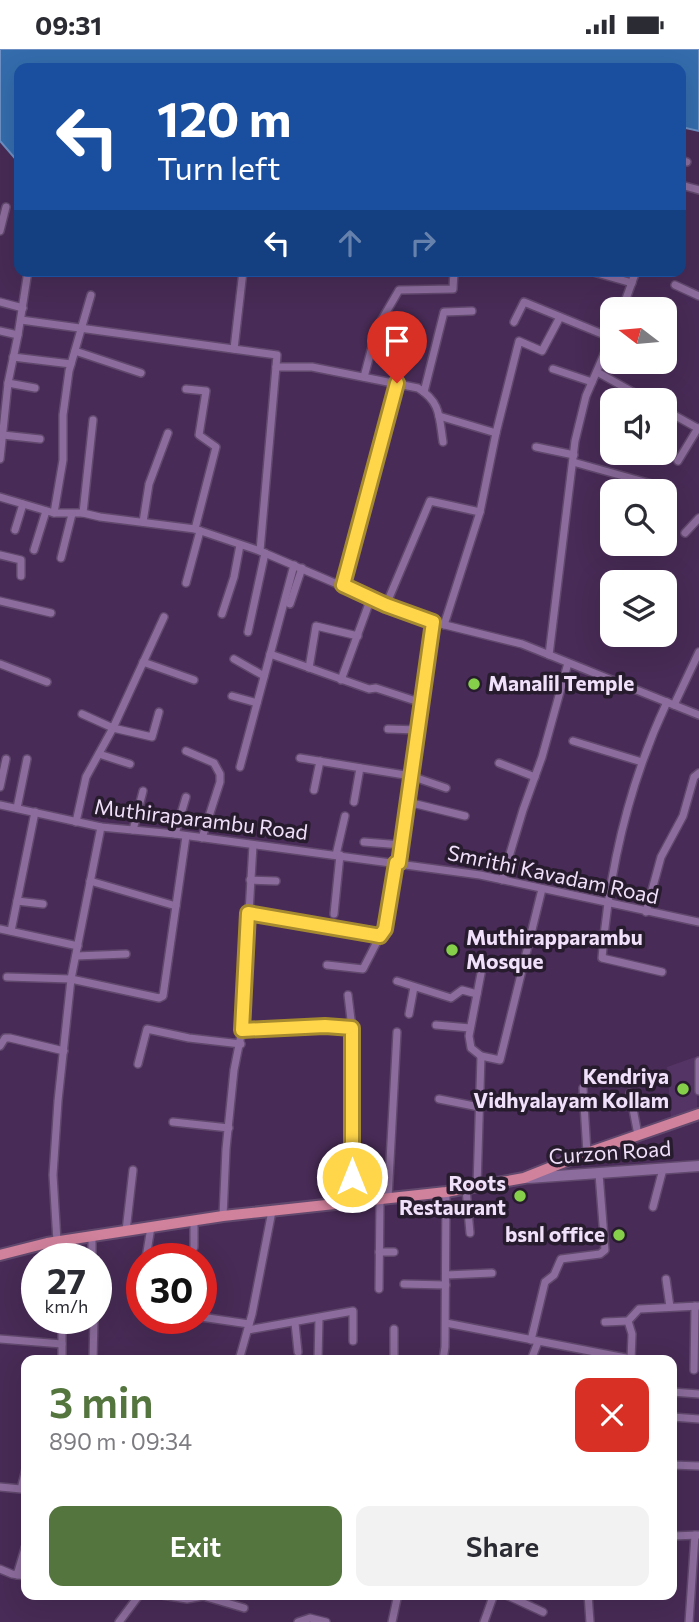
<!DOCTYPE html>
<html lang="en">
<head>
<meta charset="utf-8">
<style>
	body { margin:0; font-family:Commissioner,sans-serif; background:#f2f2f3; color:#2b2b33; height:100vh; display:flex; flex-direction:column; font-size:26px; white-space:nowrap }
	* { box-sizing:border-box; margin:0 }
	p { font-size:23px; color:#7c7c81 }
	.icon { flex:none; width:38px; height:38px; fill:none; stroke:currentColor; stroke-width:2; stroke-linecap:round; stroke-linejoin:round }
	.map { position:relative; flex:1; overflow:hidden }
	.drawer { position:absolute; left:21px; top:1306px; width:656px; height:245px; display:flex; flex-direction:column; background:#fff; border-radius:14px; box-shadow:0 7px 28px #0002 }
	.drawer>* { flex:none }
	.guide { position:absolute; left:14px; top:14px; width:672px; height:214px; border-radius:14px; box-shadow:0 7px 28px #0002; background:#1a4fa0; color:#fff; overflow:hidden }
	.needle { width:46px; rotate:286deg }
	.fabs { position:absolute; left:600px; top:248px; display:grid; gap:14px }
	.fabs a { display:grid; place-items:center; width:77px; height:77px; border-radius:14px; background:#fff; box-shadow:0 7px 28px #0002; font-size:35px }
	.speed { position:absolute; left:21px; top:1194px; display:flex; gap:14px; font-size:35px; font-weight:700; text-align:center }
	.speed>* { display:grid; place-content:center; width:91px; height:91px; border-radius:50%; background:#fff; box-shadow:0 7px 28px #0002; line-height:1 }
	.speed small { font-size:18px; font-weight:400 }
	.speed .limit { border:10px solid #d22; background:#fff; color:#111 }
	.pin { position:absolute; display:grid; place-items:center; width:60px; height:60px; color:#fff; margin:-72px -30px; border-radius:50% 50% 50% 0; rotate:-45deg; box-shadow:0 0 7px #0007 }
	.pin .icon { rotate:45deg }
	.me { position:absolute; width:77px; margin:-38px; rotate:0deg; stroke-linejoin:round; filter:drop-shadow(0 0 5px #0008) }
	.turn { display:flex; align-items:center; gap:24px; height:147px; padding:0 28px; font-size:32px }
	.turn .icon { width:91px; height:91px; stroke-width:2.5 }
	.turn b { display:block; font-size:49px; line-height:60px }
	.lanes { display:flex; align-items:center; height:66px; padding:0 28px; background:#0003; justify-content:center; gap:35px; direction:ltr }
	.lanes .off { opacity:.35 }
	.round { display:grid; place-items:center; flex:none; width:74px; height:74px; border-radius:14px; background:#f2f2f3 }
	.headline { display:flex; align-items:center; justify-content:space-between; height:119px; padding:0 28px }
	h1 { font-size:42px; font-weight:600; line-height:52px; color:#54753e }
	.cta { display:flex; gap:14px; margin-top:auto; padding:14px 28px }
	.cta a { flex:1; height:80px; border-radius:14px; background:#54753e; color:#fff; font-size:28px; font-weight:600; line-height:80px; text-align:center }
	.cta a+a { background:#f2f2f3; color:#2b2b33 }
	.status { display:flex; justify-content:space-between; align-items:center; height:49px; padding:0 35px; background:#fff; direction:ltr }
	.status svg { height:19px; fill:currentColor }
	.map>svg:first-child { display:block }
	.built { fill:#543365 }
	.water { fill:#346cac; stroke:#6d8fc3; stroke-width:2 }
	.lines { fill:none; stroke-linecap:round; stroke-linejoin:round }
	.minor-casing { stroke:#61486d; stroke-width:10 }
	.secondary-casing { stroke:#61486d; stroke-width:13 }
	.primary-casing { stroke:#61486d; stroke-width:14 }
	.minor { stroke:#8c6c9c; stroke-width:7 }
	.secondary { stroke:#8c6c9c; stroke-width:10 }
	.primary { stroke:#d0819b; stroke-width:10 }
	.route-casing { stroke:#a68a30; stroke-width:18 }
	.route { stroke:#ffd54a; stroke-width:12 }
	.poi-dot { fill:#86cf4b; stroke:#271b2e; stroke-width:2.5 }
	.labels { text-anchor:middle; stroke-width:7; stroke-linejoin:round; paint-order:stroke }
	.poi-label { font-size:21px; font-weight:bold; fill:#f1e0fa; stroke:#271b2e; text-anchor:end }
	.street-label { font-size:21px; fill:#f1e0fa; stroke:#271b2e }
</style>
</head>
<body>
<div class="status"><b>09:31</b><svg viewBox="0 0 49 12"><path d="M0 12V9h3v3zM5 12V6h3v6zM10 12V3h3v9zM15 12V0h3v12zM26 1h20v11H26zM47 4h2v5h-2z"/></svg></div>
<div class="map">
<svg width="699" height="1573" viewBox="0 0 699 1573">
	<rect width="100%" height="100%" fill="#482b56"/>
	<path class="built" d="M698,1007L697,1062L671,1069L667,1018Z"/>
	<path class="water" d="M0,0H699V82L681,78V19H19V114L0,92Z"/>
	<g class="lines">
		<g class="minor-casing">
			<g id="minor">
				<path d="M681,111L687,113"/>
				<path d="M681,136L699,141"/>
				<path d="M0,182L6,158"/>
				<path d="M590,222L632,234"/>
				<path d="M675,236L699,247"/>
				<path d="M0,253L23,259"/>
				<path d="M622,261L636,222"/>
				<path d="M21,271L277,306L260,502"/>
				<path d="M514,273L524,253L612,289"/>
				<path d="M0,282L18,286"/>
				<path d="M234,300L243,222"/>
				<path d="M75,302L141,324"/>
				<path d="M13,308L71,315"/>
				<path d="M276,318H312L418,339C441,353 439,368 443,393"/>
				<path d="M553,320L592,333"/>
				<path d="M597,323L649,352"/>
				<path d="M364,328L377,279L399,241L453,240L454,222"/>
				<path d="M8,334L35,339"/>
				<path d="M186,340L206,342L199,386L216,398L195,480"/>
				<path d="M424,343L444,263L472,262"/>
				<path d="M665,361L699,380"/>
				<path d="M439,367L496,384"/>
				<path d="M3,386L40,390"/>
				<path d="M536,398L574,406"/>
				<path d="M0,410L8,334L18,286L28,222"/>
				<path d="M678,412L698,379"/>
				<path d="M573,413L666,439"/>
				<path d="M0,448L54,464H83L100,468L195,480L260,502L386,556L433,573"/>
				<path d="M54,464L63,411V366L69,322L91,246"/>
				<path d="M83,464L93,371"/>
				<path d="M143,473L149,435L168,384"/>
				<path d="M15,481L23,455"/>
				<path d="M685,484L699,469"/>
				<path d="M34,501L46,462"/>
				<path d="M0,506L21,511V527"/>
				<path d="M61,509L72,465"/>
				<path d="M186,534L200,482"/>
				<path d="M343,536L397,334"/>
				<path d="M0,552L51,564"/>
				<path d="M290,555L302,519"/>
				<path d="M386,556L430,452L480,463"/>
				<path d="M222,565L234,528L240,496"/>
				<path d="M444,576L480,463L496,384L519,292L542,302L560,268"/>
				<path d="M248,583L265,504"/>
				<path d="M270,605L369,640L376,639L422,654"/>
				<path d="M549,606L575,392L586,347L612,287"/>
				<path d="M234,610L264,627"/>
				<path d="M143,613L194,631"/>
				<path d="M0,615L47,633"/>
				<path d="M309,619L316,577L358,587"/>
				<path d="M341,631L371,549"/>
				<path d="M232,647L257,654"/>
				<path d="M674,656L699,603"/>
				<path d="M82,665L113,679L152,688L159,663"/>
				<path d="M388,680L418,681"/>
				<path d="M573,692L642,713"/>
				<path d="M186,702L214,714L220,725V733L202,789"/>
				<path d="M99,705L130,715"/>
				<path d="M300,709L411,727L446,739"/>
				<path d="M499,714L535,728"/>
				<path d="M240,718L294,516"/>
				<path d="M0,738L6,710"/>
				<path d="M314,741L320,712"/>
				<path d="M354,753L360,719"/>
				<path d="M408,753L465,767"/>
				<path d="M0,756L101,778L175,785L480,826L699,873"/>
				<path d="M17,759L27,710"/>
				<path d="M76,773L86,728L113,679L164,568"/>
				<path d="M133,781L143,742"/>
				<path d="M175,785L186,748"/>
				<path d="M364,793L402,796"/>
				<path d="M336,806L345,767"/>
				<path d="M399,814L433,573L522,595L699,666"/>
				<path d="M250,831L276,832"/>
				<path d="M502,831L523,761L542,708L568,614"/>
				<path d="M90,832L176,857"/>
				<path d="M17,852L43,855"/>
				<path d="M646,863L661,808L683,767L694,728L699,724"/>
				<path d="M248,864L380,887L385,880L395,814"/>
				<path d="M334,865L340,806"/>
				<path d="M0,880L78,897"/>
				<path d="M11,882L35,763"/>
				<path d="M76,907L126,905"/>
				<path d="M327,916L363,920L380,887"/>
				<path d="M662,923L602,909C609,820 629,734 667,653"/>
				<path d="M7,928L71,930L159,949L163,947L186,787"/>
				<path d="M397,932L451,949L462,941L477,945"/>
				<path d="M348,946L352,979"/>
				<path d="M409,965L414,938"/>
				<path d="M436,976L470,979"/>
				<path d="M242,981L325,977L352,979V1154"/>
				<path d="M0,997L5,989H10L64,1002"/>
				<path d="M481,1007L471,999L469,987L483,914"/>
				<path d="M699,1012V1042"/>
				<path d="M138,1015L147,980L189,989L241,995"/>
				<path d="M583,1039L587,1104"/>
				<path d="M630,1044L638,1086"/>
				<path d="M439,1050L479,1058"/>
				<path d="M173,1073L229,1079"/>
				<path d="M477,1137L481,1007L500,1011L542,840"/>
				<path d="M466,1140L470,1184"/>
				<path d="M388,1149L397,983"/>
				<path d="M653,1158L663,1120"/>
				<path d="M223,1167L226,1100L234,1021L242,981L253,796"/>
				<path d="M126,1182L133,1121"/>
				<path d="M92,1187V1209"/>
				<path d="M194,1198V1171"/>
				<path d="M379,1203H394"/>
				<path d="M58,1209L53,1126L58,1052L71,930L101,778"/>
				<path d="M146,1209L151,1178"/>
				<path d="M446,1226L492,1224"/>
				<path d="M666,1230L670,1258"/>
				<path d="M404,1235L446,1236"/>
				<path d="M142,1237V1261"/>
				<path d="M379,1240L380,1151"/>
				<path d="M201,1268L249,1275"/>
				<path d="M186,1269L196,1271L200,1269"/>
				<path d="M605,1273L628,1272"/>
				<path d="M295,1274L298,1303"/>
				<path d="M446,1274L631,1310"/>
				<path d="M248,1281L353,1262V1292"/>
				<path d="M0,1290L62,1295"/>
				<path d="M531,1291L545,1233L554,1226L561,1210L600,1205L605,1201L599,1125"/>
				<path d="M62,1311V1269"/>
				<path d="M93,1311L94,1269"/>
				<path d="M239,1311L252,1265L272,1162"/>
				<path d="M318,1311L319,1269"/>
				<path d="M394,1311V1280"/>
				<path d="M443,1311L445,1298L446,1143"/>
				<path d="M531,1311L538,1293"/>
				<path d="M631,1311L632,1285L628,1272L639,1260L699,1257"/>
				<path d="M694,1321L695,1257"/>
				<path d="M672,1343L699,1345"/>
				<path d="M672,1368L699,1370"/>
				<path d="M672,1416L699,1417"/>
				<path d="M0,1438L21,1440L26,1420"/>
				<path d="M672,1487L699,1486"/>
				<path d="M0,1520L12,1525L26,1527"/>
				<path d="M17,1526L26,1496"/>
				<path d="M125,1545L137,1548"/>
				<path d="M156,1545L187,1550L203,1547L244,1559"/>
				<path d="M504,1545L543,1563"/>
				<path d="M588,1545L590,1573"/>
				<path d="M119,1573L140,1545"/>
				<path d="M298,1573L310,1569L326,1573"/>
				<path d="M392,1573L398,1545"/>
				<path d="M484,1573L494,1545"/>
				<path d="M689,1573L695,1486"/>
			</g>
		</g>
		<g class="secondary-casing">
			<path id="secondary" d="M528,1129L699,1117"/>
		</g>
		<g class="primary-casing">
			<path id="primary" d="M0,1206L47,1194L223,1167L446,1143L524,1129L587,1104L699,1065"/>
		</g>
		<use href="#minor" class="minor"/>
		<use href="#secondary" class="secondary"/>
		<use href="#primary" class="primary"/>
	</g>
	<g class="lines">
		<g class="route-casing">
			<path id="route" d="M352,1128V979L325,977L242,981L248,864L375,886L380,887L385,880L396,814H399L433,573L386,556L343,536L397,334"/>
		</g>
		<use href="#route" class="route"/>
	</g>
	<g class="poi-dot">
		<circle cx="474" cy="635" r="7"/>
		<circle cx="452" cy="901" r="7"/>
		<circle cx="683" cy="1040" r="7"/>
		<circle cx="520" cy="1147" r="7"/>
		<circle cx="619" cy="1186" r="7"/>
	</g>
	<g class="labels">
		<g class="poi-label">
			<text x="488" y="642" text-anchor="start">Manalil Temple</text>
			<text x="466" y="896" text-anchor="start">Muthirapparambu<tspan x="466" dy="24">Mosque</tspan></text>
			<text x="669" y="1035">Kendriya<tspan x="669" dy="24">Vidhyalayam Kollam</tspan></text>
			<text x="506" y="1142">Roots<tspan x="506" dy="24">Restaurant</tspan></text>
			<text x="605" y="1193">bsnl office</text>
		</g>
		<g class="street-label">
			<text transform="translate(201 771) rotate(7)" y="7">Muthiraparambu Road</text>
			<text transform="translate(553 826) rotate(12)" y="7">Smrithi Kavadam Road</text>
			<text transform="translate(610 1104) rotate(-4)" y="7">Curzon Road</text>
		</g>
	</g>
</svg>
<div class="fabs">
<a><svg class="needle" viewBox="-14 -14 28 28"><path d="M0-13l5 13h-10z" fill="#e53935"/><path d="M0 13l5-13h-10z" fill="#7c7c81"/></svg></a>
<a><svg class="icon" aria-label="sound" viewBox="0 0 24 24"><path d="M4 9h4l5-4v14l-5-4H4zM17 9q2 3 0 6"/></svg></a>
<a><svg class="icon" aria-label="search" viewBox="0 0 24 24"><circle cx="10" cy="10" r="6"/><path d="M15 15l6 6"/></svg></a>
<a><svg class="icon" aria-label="layers" viewBox="0 0 24 24"><path d="M12 4l9 5-9 5-9-5zM3 14l9 5 9-5"/></svg></a>
</div>
<div class="speed"><div>27<small>km/h</small></div><div class="limit">30</div></div>
<div class="pin" style="left:397px;top:334px;background:#d93025"><svg class="icon" aria-label="arrive" viewBox="0 0 24 24"><path d="M6 21V4h12l-3 4 3 4H6"/></svg></div>
<svg class="me" style="left:352px;top:1128px" viewBox="-20 -20 40 40"><circle r="17" fill="#ffd54a" stroke="#fff" stroke-width="3"/><path d="M0-11L8 9 0 5-8 9z" fill="#fff"/></svg>
<div class="guide">
<div class="turn"><svg class="icon" aria-label="left" viewBox="0 0 24 24"><path d="M17 20v-9H6M10 6l-5 5 5 5"/></svg><div><b>120 m</b>Turn left</div></div>
<div class="lanes"><svg class="icon" aria-label="left" viewBox="0 0 24 24"><path d="M17 20v-9H6M10 6l-5 5 5 5"/></svg><svg class="icon off" aria-label="ahead" viewBox="0 0 24 24"><path d="M12 20V5M6 11l6-6 6 6"/></svg><svg class="icon off" aria-label="right" viewBox="0 0 24 24"><path d="M7 20v-9h11M14 6l5 5-5 5"/></svg></div>
</div>
<section class="drawer">
<div class="headline"><div><h1>3 min</h1><p>890 m · 09:34</p></div><a class="round" style="background:#d93025;color:#fff"><svg class="icon" aria-label="close" viewBox="0 0 24 24"><path d="M6 6l12 12M18 6L6 18"/></svg></a></div>
<div class="cta"><a>Exit</a><a>Share</a></div>
</section>
</div>
</body>
</html>
